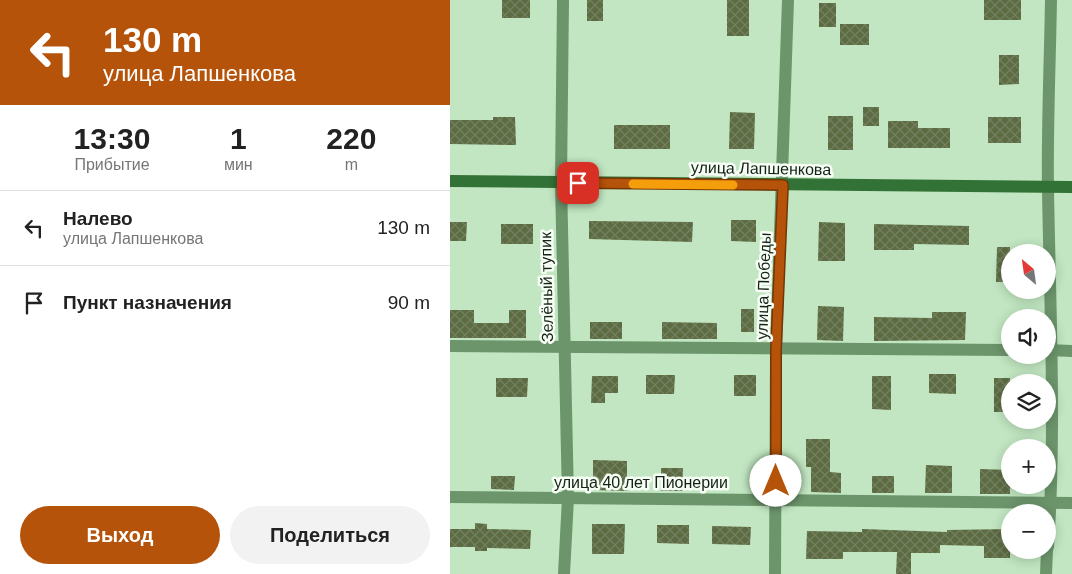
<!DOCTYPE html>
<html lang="ru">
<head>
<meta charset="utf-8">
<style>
	body { margin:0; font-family:Helvetica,sans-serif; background:#f2f2f2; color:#222; height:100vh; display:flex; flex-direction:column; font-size:19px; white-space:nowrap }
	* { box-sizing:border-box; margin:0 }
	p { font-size:16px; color:#767676 }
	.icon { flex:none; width:28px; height:28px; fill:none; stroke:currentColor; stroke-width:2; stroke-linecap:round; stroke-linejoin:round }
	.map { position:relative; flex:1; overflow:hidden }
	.drawer { display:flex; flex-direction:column; background:#fff; width:450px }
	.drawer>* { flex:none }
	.guide { background:#b45309; color:#fff; overflow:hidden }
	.needle { width:32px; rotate:331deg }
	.fabs { position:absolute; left:551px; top:244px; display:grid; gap:10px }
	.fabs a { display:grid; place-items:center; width:55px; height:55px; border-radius:50%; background:#fff; box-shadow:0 2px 12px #0003; font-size:25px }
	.pin { position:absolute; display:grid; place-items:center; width:42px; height:42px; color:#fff; margin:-21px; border-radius:10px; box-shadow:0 2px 8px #0006 }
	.me { position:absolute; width:55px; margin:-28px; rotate:0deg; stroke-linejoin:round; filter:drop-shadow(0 0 4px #0008) }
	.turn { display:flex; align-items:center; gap:18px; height:105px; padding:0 20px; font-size:22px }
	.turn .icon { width:65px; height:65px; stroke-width:2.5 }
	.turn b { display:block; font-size:35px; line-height:42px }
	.eta { display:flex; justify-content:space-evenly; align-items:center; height:85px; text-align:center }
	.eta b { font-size:30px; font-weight:800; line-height:35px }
	.cta { display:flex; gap:10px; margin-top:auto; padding:10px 20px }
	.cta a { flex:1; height:58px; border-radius:30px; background:#b45309; color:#fff; font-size:20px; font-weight:800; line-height:58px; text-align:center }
	.cta a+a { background:#f2f2f2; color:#222 }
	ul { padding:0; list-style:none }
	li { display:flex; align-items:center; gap:15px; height:75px; padding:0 20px; border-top:1px solid #e0e0e0 }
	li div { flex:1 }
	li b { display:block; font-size:19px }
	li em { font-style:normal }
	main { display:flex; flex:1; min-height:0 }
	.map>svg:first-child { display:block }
	.building { fill:url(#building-cross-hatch) }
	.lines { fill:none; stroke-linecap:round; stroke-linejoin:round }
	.street { stroke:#6c956c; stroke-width:12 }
	.secondary { stroke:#337236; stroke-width:12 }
	.route-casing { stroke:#753606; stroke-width:12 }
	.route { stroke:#b45309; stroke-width:9 }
	.slow { stroke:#f59e0b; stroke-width:9 }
	.labels { text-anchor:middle; stroke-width:5; stroke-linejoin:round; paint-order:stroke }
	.street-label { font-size:16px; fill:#142214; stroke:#f7fef6 }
</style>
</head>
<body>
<main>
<section class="drawer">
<div class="guide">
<div class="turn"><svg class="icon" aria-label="left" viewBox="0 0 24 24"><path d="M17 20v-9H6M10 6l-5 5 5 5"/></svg><div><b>130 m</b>улица Лапшенкова</div></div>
</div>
<div class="eta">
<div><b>13:30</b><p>Прибытие</p></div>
<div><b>1</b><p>мин</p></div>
<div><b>220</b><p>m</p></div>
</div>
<ul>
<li><svg class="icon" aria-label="left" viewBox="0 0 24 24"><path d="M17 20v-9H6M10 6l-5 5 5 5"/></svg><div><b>Налево</b><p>улица Лапшенкова</p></div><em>130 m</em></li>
<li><svg class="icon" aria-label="arrive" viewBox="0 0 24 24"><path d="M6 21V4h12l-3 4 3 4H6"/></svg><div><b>Пункт назначения</b></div><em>90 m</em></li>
</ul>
<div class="cta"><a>Выход</a><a>Поделиться</a></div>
</section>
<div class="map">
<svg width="622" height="574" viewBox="0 0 622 574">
	<defs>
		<pattern id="building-cross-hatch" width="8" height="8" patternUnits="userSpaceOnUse" patternTransform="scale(1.25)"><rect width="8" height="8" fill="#5c6b42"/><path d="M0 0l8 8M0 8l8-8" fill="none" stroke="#738060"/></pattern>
	</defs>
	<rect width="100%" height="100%" fill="#c1e6c1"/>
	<g class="building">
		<rect x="52" y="0" width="28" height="18"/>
		<rect x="137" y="0" width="16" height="21"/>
		<rect x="277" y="0" width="22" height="36"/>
		<rect x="534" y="0" width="37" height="20"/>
		<rect x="369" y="3" width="17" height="24"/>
		<rect x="390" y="24" width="29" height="21"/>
		<path d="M549,55H569V84L549,85Z"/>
		<rect x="413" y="107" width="16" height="19"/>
		<path d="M280,112L305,113L304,149H279Z"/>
		<rect x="378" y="116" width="25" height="34"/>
		<path d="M43,117H65L66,145L0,144V120H43Z"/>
		<rect x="538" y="117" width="33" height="26"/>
		<path d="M438,121H468V128H500V148H438Z"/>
		<rect x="164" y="125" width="56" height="24"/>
		<path d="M281,220H306V242L281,241Z"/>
		<path d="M139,221L243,222L242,242L139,239Z"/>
		<path d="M0,222H17L16,241H0Z"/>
		<path d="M369,222L395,223V261H368Z"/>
		<rect x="51" y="224" width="32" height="20"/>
		<path d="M424,224L519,226V245L464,244V250H424Z"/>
		<path d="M547,247H560V282H546Z"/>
		<path d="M368,306L394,307L393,341L367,340Z"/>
		<rect x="291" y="309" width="13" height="23"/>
		<path d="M0,310H24V323H59V310H76V338H0Z"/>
		<path d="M482,312H516L515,340L424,341V317L482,318Z"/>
		<rect x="140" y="322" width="32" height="17"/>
		<path d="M212,322L267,323V339H212Z"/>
		<path d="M479,374H506V394L479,393Z"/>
		<path d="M196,375H225L224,394H196Z"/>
		<rect x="284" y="375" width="22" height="21"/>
		<path d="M142,376H168V393H155V403H141Z"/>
		<path d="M422,376H441V410L422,409Z"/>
		<path d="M46,378H78L77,397H46Z"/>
		<rect x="544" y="378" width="16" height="34"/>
		<path d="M356,439H380V472L391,473V493L361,492V467H356Z"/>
		<path d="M143,460L177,461V491L143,490Z"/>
		<path d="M476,465L502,466V493H475Z"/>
		<path d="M211,468H233L232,491H211Z"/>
		<path d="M530,469L560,470V494H530Z"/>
		<path d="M41,476H65L64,490L41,489Z"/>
		<rect x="422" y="476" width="22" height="17"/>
		<path d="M25,523L37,524V529L81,530L80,549L37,548V551H25V547H0V529H25Z"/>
		<path d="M142,524H175L174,554H142Z"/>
		<path d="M207,525H239V544L207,543Z"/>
		<path d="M262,526L301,527L300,545L262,544Z"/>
		<path d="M412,529L497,532V530L560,529V558H534V546L490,545V553H461V574H446L447,552H393V559H356L357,531L412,532Z"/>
	</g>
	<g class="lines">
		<g class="street">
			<path d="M113,0L111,182L118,498L114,574"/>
			<path d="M0,346L560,350"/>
			<path d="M598,350L622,351"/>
			<path d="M0,497L622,503"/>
			<path d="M598,547C606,428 600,309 598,190C597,127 600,63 601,0"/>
			<path d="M325,574L326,349L338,0"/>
			<path d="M596,574L597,550"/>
		</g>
		<path class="secondary" d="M0,181L622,187"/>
	</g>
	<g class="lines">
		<g class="route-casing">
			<path id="route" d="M128,183L333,185L326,349V481"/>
		</g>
		<use href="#route" class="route"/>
		<path class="slow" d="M183,184L283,185"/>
	</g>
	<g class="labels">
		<g class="street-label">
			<text transform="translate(311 168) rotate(1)" y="6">улица Лапшенкова</text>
			<text transform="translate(313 286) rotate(-88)" y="6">улица Победы</text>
			<text transform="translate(96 287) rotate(-91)" y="6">Зелёный тупик</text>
			<text x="191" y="488">улица 40 лет Пионерии</text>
		</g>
	</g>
</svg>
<div class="fabs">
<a><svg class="needle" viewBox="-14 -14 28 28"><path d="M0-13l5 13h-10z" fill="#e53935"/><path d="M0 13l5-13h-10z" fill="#767676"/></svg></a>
<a><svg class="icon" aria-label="sound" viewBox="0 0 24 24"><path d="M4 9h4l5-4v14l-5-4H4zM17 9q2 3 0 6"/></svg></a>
<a><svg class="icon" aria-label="layers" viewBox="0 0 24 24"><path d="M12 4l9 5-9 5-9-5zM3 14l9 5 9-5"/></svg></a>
<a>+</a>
<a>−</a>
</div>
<div class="pin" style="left:128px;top:183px;background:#d93025"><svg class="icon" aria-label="arrive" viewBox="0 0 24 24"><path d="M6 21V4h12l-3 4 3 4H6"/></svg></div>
<svg class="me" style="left:326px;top:481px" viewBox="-20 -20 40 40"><circle r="19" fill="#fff"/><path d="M0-13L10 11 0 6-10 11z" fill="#b45309"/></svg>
</div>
</main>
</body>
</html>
